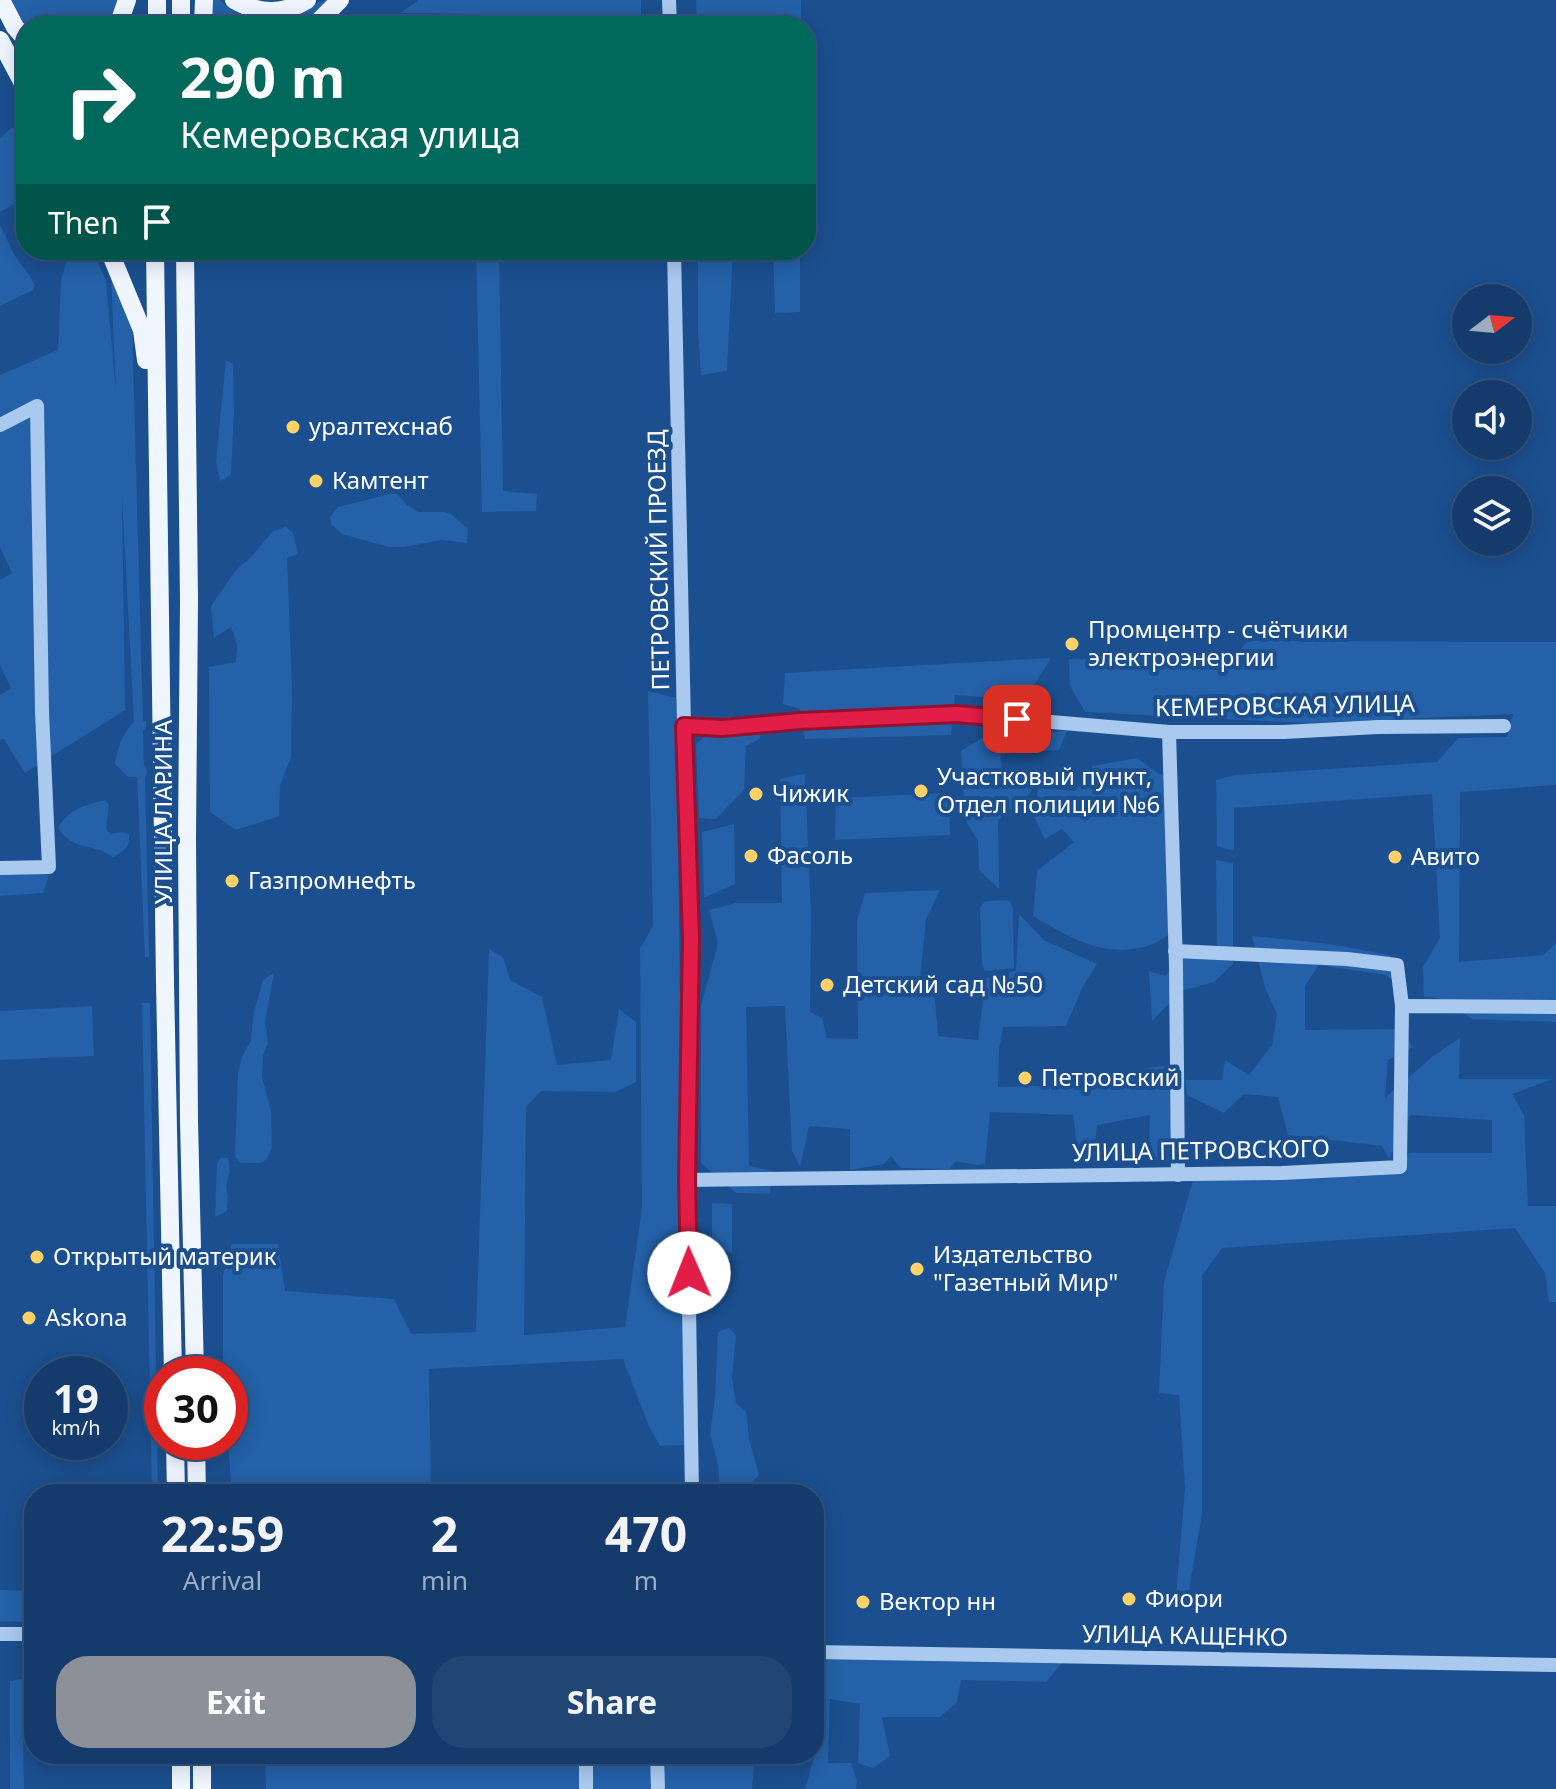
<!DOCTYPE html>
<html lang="en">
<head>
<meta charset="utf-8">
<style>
	body { margin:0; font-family:"Noto Sans",sans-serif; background:#214673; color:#f1f3f6; height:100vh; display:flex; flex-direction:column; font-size:30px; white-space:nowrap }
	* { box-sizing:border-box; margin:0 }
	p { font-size:26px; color:#9dadc1 }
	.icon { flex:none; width:44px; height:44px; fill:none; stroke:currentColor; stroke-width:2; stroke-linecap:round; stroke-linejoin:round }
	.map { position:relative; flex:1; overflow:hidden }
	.side { position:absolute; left:24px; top:1484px; width:800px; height:280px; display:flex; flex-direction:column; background:#143b6b; border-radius:32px; box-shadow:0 4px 20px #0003,0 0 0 2px #33557e }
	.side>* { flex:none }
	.guide { position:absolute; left:16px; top:16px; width:800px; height:244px; border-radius:32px; box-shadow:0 4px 20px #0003,0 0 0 2px #33557e; background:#00695c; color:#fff; overflow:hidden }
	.needle { width:52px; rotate:74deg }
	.fabs { position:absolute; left:1452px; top:284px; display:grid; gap:16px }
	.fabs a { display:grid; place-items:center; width:80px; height:80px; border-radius:50%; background:#143b6b; box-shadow:0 4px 20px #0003,0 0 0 2px #33557e; font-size:40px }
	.speed { position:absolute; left:24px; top:1356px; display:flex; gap:16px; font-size:40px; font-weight:700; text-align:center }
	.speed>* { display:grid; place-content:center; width:104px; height:104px; border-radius:50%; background:#143b6b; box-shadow:0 4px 20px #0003,0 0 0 2px #33557e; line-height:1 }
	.speed small { font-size:20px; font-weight:400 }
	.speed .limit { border:12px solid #d22; background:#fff; color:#111 }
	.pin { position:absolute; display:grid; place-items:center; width:68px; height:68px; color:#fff; margin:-34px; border-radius:16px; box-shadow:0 4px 12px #0006 }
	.me { position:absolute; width:88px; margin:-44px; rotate:359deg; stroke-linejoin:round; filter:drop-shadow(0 0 6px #0008) }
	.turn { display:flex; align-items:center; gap:28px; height:168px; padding:0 32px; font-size:36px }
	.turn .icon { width:104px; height:104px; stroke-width:2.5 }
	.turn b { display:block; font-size:56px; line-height:68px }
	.then { display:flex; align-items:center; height:76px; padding:0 32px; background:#0003; gap:16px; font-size:30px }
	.eta { display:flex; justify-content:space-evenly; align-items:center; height:136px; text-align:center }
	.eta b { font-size:48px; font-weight:700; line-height:56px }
	.primary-button { display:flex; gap:16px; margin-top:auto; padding:16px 32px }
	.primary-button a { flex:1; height:92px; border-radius:32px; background:#8c9099; color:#fff; font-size:32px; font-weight:700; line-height:92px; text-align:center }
	.primary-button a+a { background:#214673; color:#f1f3f6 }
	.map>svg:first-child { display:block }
	.green { fill:#2461a8 }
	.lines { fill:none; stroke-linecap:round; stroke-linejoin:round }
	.minor { stroke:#a9c9ee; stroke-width:14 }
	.major { stroke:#f0f6ff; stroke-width:18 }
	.route-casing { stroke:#92132f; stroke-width:20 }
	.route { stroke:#e11d48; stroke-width:14 }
	.poi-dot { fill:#ffd166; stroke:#1b4f8f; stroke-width:3 }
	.labels { text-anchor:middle; stroke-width:8; stroke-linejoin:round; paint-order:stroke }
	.poi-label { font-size:24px; fill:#fff; stroke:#1b4f8f; text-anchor:start }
	.street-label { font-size:24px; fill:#fff; stroke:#1b4f8f }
</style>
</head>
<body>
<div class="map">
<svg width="1556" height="1789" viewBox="0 0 1556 1789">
	<rect width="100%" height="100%" fill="#1b4f8f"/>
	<g class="green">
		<path d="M8,0H118L111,26H26V29Z"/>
		<path d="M213,0H220C241,21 276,30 302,13C313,7 317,0 330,0L306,26H212Z"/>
		<path d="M419,0H641V26H523L516,18L482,14L400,13Z"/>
		<path d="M696,0H801V26H697Z"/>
		<path d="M11,128H26V159L18,161L26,176L18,202L0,212V138Z"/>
		<path d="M0,226C7,236 9,247 16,257C22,267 31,274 35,286L31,291L0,306Z"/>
		<path d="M70,250H93L106,281L116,392L111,274L132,324L143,721H146V728L143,731L144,766L147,770L146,776L145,777L149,957H145L137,777H128L115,764C117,749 123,732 134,722L122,496L125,710L25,773L4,739L0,740V695L11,688L0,665V580L12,573L0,547V375L58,350L61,280Z"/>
		<path d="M476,250H499L503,491L537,494L536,511L482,512Z"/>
		<path d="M698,250H733L727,371L701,375L698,330Z"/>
		<path d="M773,250H800V312L775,313Z"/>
		<path d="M226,360L233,364L234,413L231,475L220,481L216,462Z"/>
		<path d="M389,494H397L406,504L418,512H445L451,514L468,529L467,543L441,540L405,547H389L342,534L331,524L330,517L338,507Z"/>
		<path d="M286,527L293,533L298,554L287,558L292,690L291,757L280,786L279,816L236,830L210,812L209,667L236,662L237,644L231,627L214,638L211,606L236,570L251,557L273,531Z"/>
		<path d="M1248,641L1556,642V785L1460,792L1459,962L1544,955L1556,943V1022L1472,1019L1443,999L1424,997L1423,967L1440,938L1432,794L1234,808V851L1217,846L1216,780L1235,775L1437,762L1458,738L1507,737L1513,714L1308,723L1085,712L1070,686L1069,659L1229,663Z"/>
		<path d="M1051,658L1025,700L955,695L951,735L805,739L800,709L783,704L785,673Z"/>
		<path d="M648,691L676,698L686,1445L660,1446L648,1424L623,1359L429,1369L431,1494H232L228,1442H230V1374H223V1275L232,1244H278L285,1291L394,1299L411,1334L476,1332L489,949L503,957L510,980L542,997L557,1065L611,1060L619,1009L636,1022V1082L616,1092L541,1091L526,1107L524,1335L625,1327L642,1208L640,949L653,926Z"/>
		<path d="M727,717H760V739L746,746L744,790L716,819L699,818L696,744Z"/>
		<path d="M1067,731L1059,750L1001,754L1002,781H1037L1029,794L998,820L999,889L979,870L978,841L965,819L961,751L987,735Z"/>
		<path d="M1137,758L1159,774L1177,773L1180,927C1171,933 1162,940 1153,944C1108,961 1070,938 1033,916L1037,871L1074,842L1062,829L1045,839L1034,817L1038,788L1075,791L1093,766Z"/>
		<path d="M805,774L811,912L810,1012L822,1018L827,1038L858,1039L857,920L865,893L940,890L926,919L920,977L934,987L938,1036L978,1040L986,978L1016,971L1019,914L1044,940L1097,964L1083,986L1066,1026L1003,1027L999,1050L998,1087L1124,1084L1140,1070L1171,1064L1172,1160H1149L1150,1115L1097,1125L1094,1152H1078L1073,1115L990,1112L985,1164L977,1165L956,1161L950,1169L901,1168L891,1156L884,1164L850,1170V1129L809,1126L800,1167L792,1151L785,1006L746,1007L749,1166L772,1171L770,1194L736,1193L701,1163V1006L718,943L709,910L736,903H782L780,779Z"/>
		<path d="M949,793L950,835L835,840L836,798Z"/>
		<path d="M105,800L109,805L106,828L110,834L123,832L129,835C129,849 124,851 113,857C93,842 73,852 58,828C69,809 85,805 105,800Z"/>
		<path d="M734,824L735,884L704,898L702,832Z"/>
		<path d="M1216,860L1233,863V964L1214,982L1181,991L1152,1021L1149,971L1165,976L1188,949L1217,947Z"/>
		<path d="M25,873L49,875L43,893L0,896V874Z"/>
		<path d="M1007,900L1011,903L1013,909L1014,968L989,971L984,970L982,964L980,908L985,901Z"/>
		<path d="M1252,936L1330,944L1389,955L1403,972L1395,982L1386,975L1319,965L1305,986V1030L1397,1029L1413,1047L1388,1060L1385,1098L1433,1056L1460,1038L1459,1079H1553L1512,1094L1524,1115L1528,1206H1556V1302H1549L1545,1273L1515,1228L1222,1248L1202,1276V1514L1188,1596L1176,1597L1185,1488L1179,1395L1159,1393L1164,1282L1193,1180L1398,1172L1409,1153H1492V1120L1411,1115L1389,1159L1382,1146L1288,1135L1278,1097L1244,1094L1224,1113L1187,1095L1185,1080H1222L1225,1060L1249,1075L1272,1045L1277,1014L1265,988Z"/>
		<path d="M274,973L265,1022L268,1043L263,1056L262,1077L271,1111L272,1147L267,1159L261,1163H241L236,1158L235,1152L238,1073L242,1057L251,1040L254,1012L263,980Z"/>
		<path d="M142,1003H150L158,1494H152Z"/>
		<path d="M92,1006L94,1056L0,1060V1011Z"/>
		<path d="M221,1158H228L230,1171L226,1186L228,1197L227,1211L215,1217L217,1163Z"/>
		<path d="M712,1203L732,1204V1253L712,1247Z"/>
		<path d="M729,1328L736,1335L732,1378L736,1403L746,1412L749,1439L759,1475L741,1494H720L718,1464L710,1435L715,1397L718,1332Z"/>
		<path d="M0,1590L34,1591V1622L0,1621Z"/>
		<path d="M814,1657L1063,1662L1046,1682L961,1680L957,1702L940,1717H882L890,1756L873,1768L858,1763L860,1704L830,1699L828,1763H851L857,1781L856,1789H805L820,1737L819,1705L814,1692Z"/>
		<path d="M22,1679L24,1789H10V1681Z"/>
		<path d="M265,1754H755L752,1789H266Z"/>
	</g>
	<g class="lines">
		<g class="minor">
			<path d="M669,0L670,26"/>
			<path d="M674,250L684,726L691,938L687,1180L692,1494"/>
			<path d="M0,425L37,406L42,712L49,867L0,868"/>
			<path d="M684,726L722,728L800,721L956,714L1169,732H1284L1378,727L1504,726"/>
			<path d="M1169,732L1176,966L1178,1175"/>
			<path d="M1175,951L1347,959L1397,965L1402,1006"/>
			<path d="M687,1180L1282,1173L1400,1167L1402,1006L1556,1007"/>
			<path d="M0,1634H34"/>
			<path d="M814,1652L1556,1665"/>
			<path d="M586,1754V1789"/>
			<path d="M657,1754L658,1789"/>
		</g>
		<g class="major">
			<path d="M1,0L15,27L26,40"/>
			<path d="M157,0V26"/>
			<path d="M181,0V26"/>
			<path d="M234,0C258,14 283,15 307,0"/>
			<path d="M118,26L127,0"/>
			<path d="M203,26L204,0"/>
			<path d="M314,26L340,0"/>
			<path d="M0,40L26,89"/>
			<path d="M109,250L142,330L146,360"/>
			<path d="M155,250L165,983L173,1374"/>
			<path d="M185,250L189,600L187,838L189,1121L195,1374"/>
			<path d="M175,1442L176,1494"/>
			<path d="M196,1442L197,1494"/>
			<path d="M181,1754V1789"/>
			<path d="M202,1754V1789"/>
		</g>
	</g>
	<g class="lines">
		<g class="route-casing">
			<path id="route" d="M689,1273L687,1180L691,938L684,726L722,728L800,721L956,714L1017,719"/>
		</g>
		<use href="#route" class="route"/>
	</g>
	<g class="poi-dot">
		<circle cx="293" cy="427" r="8"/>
		<circle cx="316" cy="481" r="8"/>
		<circle cx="1072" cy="644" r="8"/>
		<circle cx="921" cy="791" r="8"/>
		<circle cx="756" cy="794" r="8"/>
		<circle cx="751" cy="856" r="8"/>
		<circle cx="1395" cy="857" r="8"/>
		<circle cx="232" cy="881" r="8"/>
		<circle cx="827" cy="985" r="8"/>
		<circle cx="1025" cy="1078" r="8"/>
		<circle cx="37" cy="1257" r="8"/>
		<circle cx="917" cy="1269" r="8"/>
		<circle cx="29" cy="1318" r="8"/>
		<circle cx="1129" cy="1599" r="8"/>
		<circle cx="863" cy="1602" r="8"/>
	</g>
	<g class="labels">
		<g class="poi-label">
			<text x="309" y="435">уралтехснаб</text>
			<text x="332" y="489">Камтент</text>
			<text x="1088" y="638">Промцентр - счётчики<tspan x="1088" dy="28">электроэнергии</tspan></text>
			<text x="937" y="785">Участковый пункт,<tspan x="937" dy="28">Отдел полиции №6</tspan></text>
			<text x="772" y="802">Чижик</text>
			<text x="767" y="864">Фасоль</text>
			<text x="1411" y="865">Авито</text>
			<text x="248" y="889">Газпромнефть</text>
			<text x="843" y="993">Детский сад №50</text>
			<text x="1041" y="1086">Петровский</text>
			<text x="933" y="1263">Издательство<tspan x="933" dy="28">"Газетный Мир"</tspan></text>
			<text x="53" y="1265">Открытый материк</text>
			<text x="45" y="1326">Askona</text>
			<text x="1145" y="1607">Фиори</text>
			<text x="879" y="1610">Вектор нн</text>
		</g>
		<g class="street-label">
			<text transform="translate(659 560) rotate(-91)" y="8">ПЕТРОВСКИЙ ПРОЕЗД</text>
			<text transform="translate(1285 706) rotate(-1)" y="8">КЕМЕРОВСКАЯ УЛИЦА</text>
			<text transform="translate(164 812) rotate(-90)" y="8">УЛИЦА ЛАРИНА</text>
			<text transform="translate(1201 1151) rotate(-1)" y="8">УЛИЦА ПЕТРОВСКОГО</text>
			<text transform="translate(1185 1636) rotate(1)" y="8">УЛИЦА КАЩЕНКО</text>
		</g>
	</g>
</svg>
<div class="fabs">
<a><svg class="needle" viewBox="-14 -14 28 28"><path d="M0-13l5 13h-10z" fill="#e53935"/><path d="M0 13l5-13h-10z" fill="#9dadc1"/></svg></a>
<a><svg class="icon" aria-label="sound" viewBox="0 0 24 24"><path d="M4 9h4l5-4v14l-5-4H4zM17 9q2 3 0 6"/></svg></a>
<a><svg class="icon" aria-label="layers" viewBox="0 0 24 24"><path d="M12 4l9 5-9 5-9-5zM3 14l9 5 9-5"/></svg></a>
</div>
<div class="speed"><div>19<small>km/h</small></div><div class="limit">30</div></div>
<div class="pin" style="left:1017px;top:719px;background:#d93025"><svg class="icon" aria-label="arrive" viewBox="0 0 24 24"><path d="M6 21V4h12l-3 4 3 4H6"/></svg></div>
<svg class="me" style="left:689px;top:1273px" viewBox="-20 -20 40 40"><circle r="19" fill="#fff"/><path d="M0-13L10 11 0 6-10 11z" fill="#e11d48"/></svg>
<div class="guide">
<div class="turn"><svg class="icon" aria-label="right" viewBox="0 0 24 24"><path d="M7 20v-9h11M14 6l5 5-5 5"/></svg><div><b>290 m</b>Кемеровская улица</div></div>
<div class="then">Then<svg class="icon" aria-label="arrive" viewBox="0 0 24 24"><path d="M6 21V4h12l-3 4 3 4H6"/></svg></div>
</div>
<section class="side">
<div class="eta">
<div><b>22:59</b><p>Arrival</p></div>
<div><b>2</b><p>min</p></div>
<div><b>470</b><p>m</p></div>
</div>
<div class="primary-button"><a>Exit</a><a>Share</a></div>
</section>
</div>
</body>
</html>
